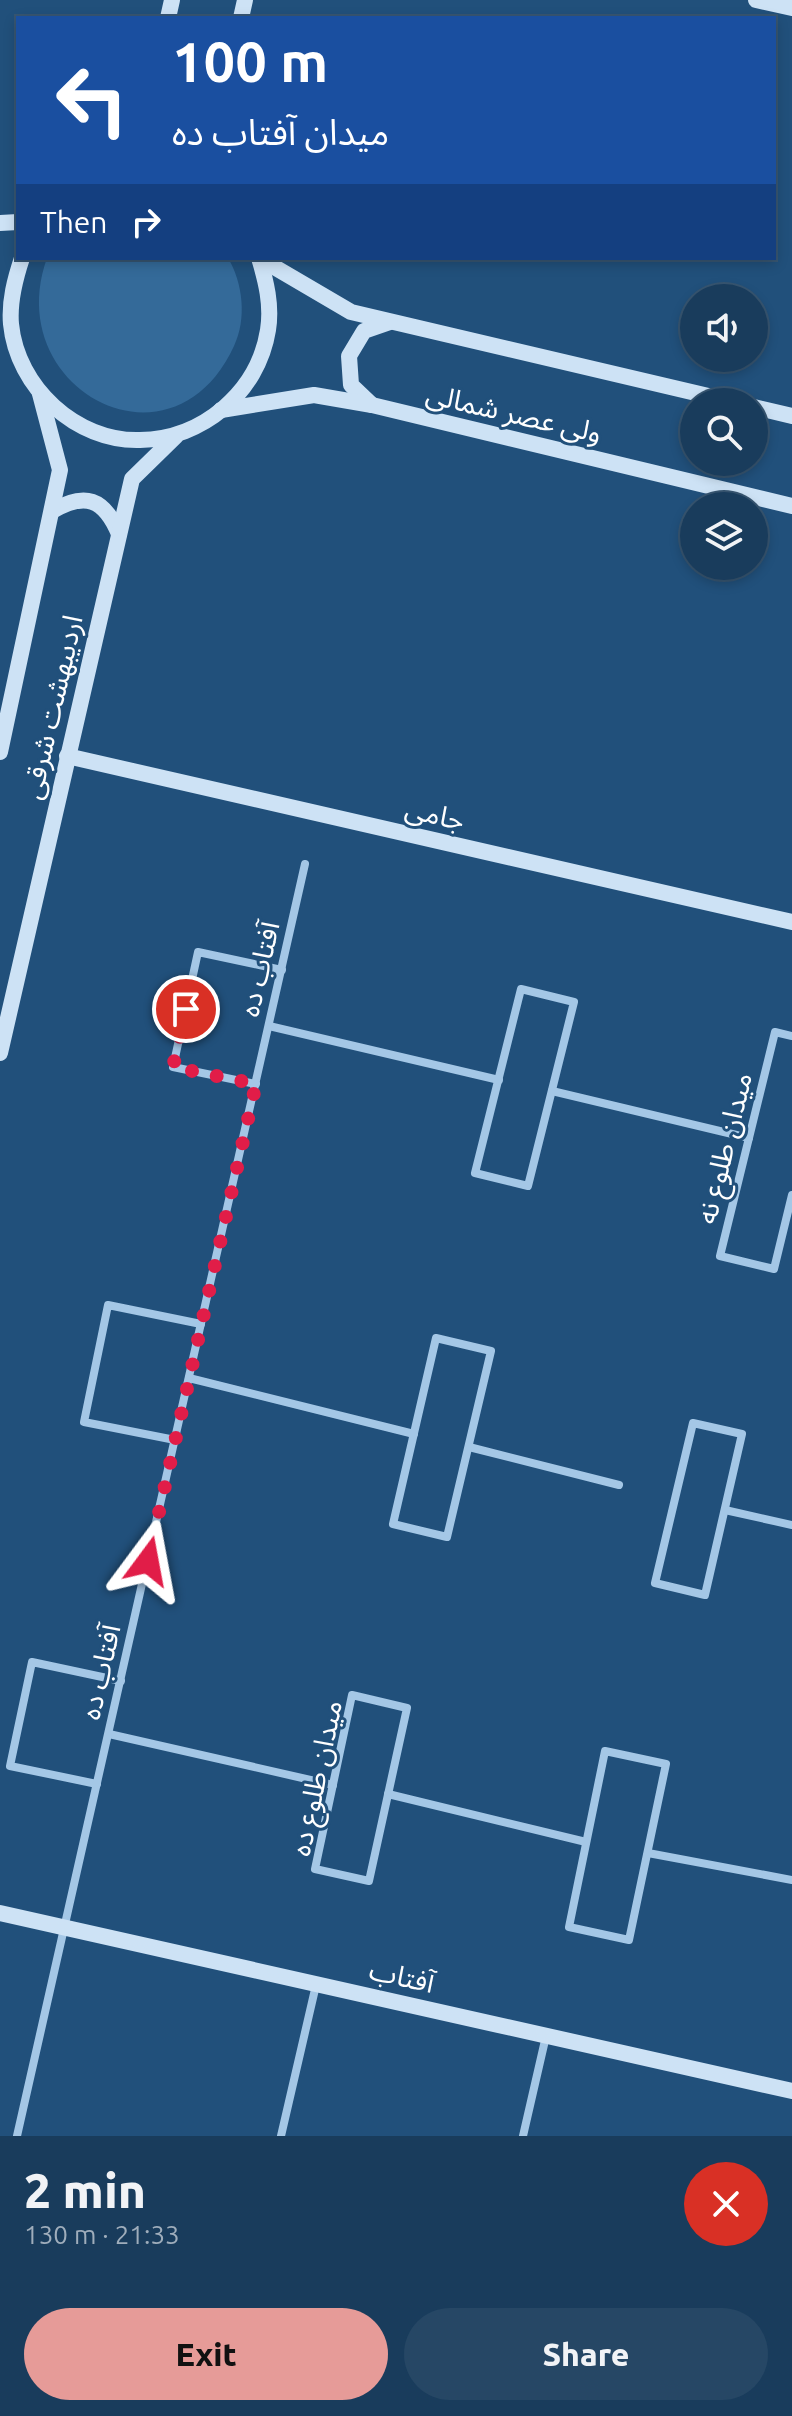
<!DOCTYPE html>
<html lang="en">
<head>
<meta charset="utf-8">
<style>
	body { margin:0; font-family:Ubuntu,"Noto Sans Arabic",sans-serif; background:#264765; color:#f1f3f6; height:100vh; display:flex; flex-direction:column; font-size:30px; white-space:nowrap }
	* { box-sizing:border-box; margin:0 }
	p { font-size:26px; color:#9fadbb }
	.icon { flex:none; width:44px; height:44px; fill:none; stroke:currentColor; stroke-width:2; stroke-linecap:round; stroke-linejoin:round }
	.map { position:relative; height:2136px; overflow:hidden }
	.side { display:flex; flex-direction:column; background:#193c5c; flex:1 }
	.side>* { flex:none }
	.banner { position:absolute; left:16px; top:16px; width:760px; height:244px; border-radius:0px; box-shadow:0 4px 12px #0003,0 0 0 2px #375672; background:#1a4fa0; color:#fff; overflow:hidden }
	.controls { position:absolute; left:680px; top:284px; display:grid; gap:16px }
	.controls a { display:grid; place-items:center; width:88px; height:88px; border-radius:50%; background:#193c5c; box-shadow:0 4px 12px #0003,0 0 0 2px #375672; font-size:40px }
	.pin { position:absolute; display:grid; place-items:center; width:68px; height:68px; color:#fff; margin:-34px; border:4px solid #fff; border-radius:50%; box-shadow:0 2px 8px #0007 }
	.me { position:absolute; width:88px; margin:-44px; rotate:13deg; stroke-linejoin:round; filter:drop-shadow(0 0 6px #0008) }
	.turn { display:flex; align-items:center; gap:28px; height:168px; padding:0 24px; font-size:36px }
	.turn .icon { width:104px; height:104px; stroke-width:2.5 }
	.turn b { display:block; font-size:56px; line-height:68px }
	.then { display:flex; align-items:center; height:76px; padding:0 24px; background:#0003; gap:16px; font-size:30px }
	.round { display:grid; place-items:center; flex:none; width:84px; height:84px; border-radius:42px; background:#264765 }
	.summary { display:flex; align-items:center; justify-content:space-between; height:136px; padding:0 24px }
	h1 { font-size:48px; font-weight:800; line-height:60px }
	.action { display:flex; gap:16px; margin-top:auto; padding:16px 24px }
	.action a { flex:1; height:92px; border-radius:48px; background:#e69b98; color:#111; font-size:32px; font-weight:800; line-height:92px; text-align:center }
	.action a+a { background:#264765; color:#f1f3f6 }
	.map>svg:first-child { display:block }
	.green { fill:#346a99 }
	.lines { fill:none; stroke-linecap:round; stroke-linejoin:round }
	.street { stroke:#a4c7e6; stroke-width:8 }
	.secondary { stroke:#cde2f5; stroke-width:16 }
	.route { stroke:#e11d48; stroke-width:14; stroke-dasharray:0 25.2 }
	.labels { text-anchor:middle; stroke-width:6; stroke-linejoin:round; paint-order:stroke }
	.street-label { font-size:28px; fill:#fff; stroke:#21507b }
</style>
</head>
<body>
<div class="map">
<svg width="792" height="2136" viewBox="0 0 792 2136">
	<rect width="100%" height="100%" fill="#21507b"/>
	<path class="green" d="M47,258H228C243,283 247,319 234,346C172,481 0,389 47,258Z"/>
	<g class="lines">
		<g class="street">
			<path d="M521,989L574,1002L528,1186L475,1173Z"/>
			<path d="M269,1026L499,1080"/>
			<path d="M792,1036L775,1032L720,1256L774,1269L792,1195"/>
			<path d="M256,1084L173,1067L198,952L282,970"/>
			<path d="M552,1091L749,1138"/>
			<path d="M436,1338L491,1351L447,1537L393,1524Z"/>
			<path d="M189,1378L414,1434"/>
			<path d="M693,1423L742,1434L705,1595L655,1583Z"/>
			<path d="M175,1440L84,1422L108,1305L201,1324"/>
			<path d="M469,1447L619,1485"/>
			<path d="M725,1510L792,1525"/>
			<path d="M352,1695L407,1708L369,1881L315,1869Z"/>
			<path d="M109,1734L333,1785"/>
			<path d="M605,1751L666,1764L629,1940L569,1927Z"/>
			<path d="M97,1784L10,1766L32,1662L121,1681"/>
			<path d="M388,1794L586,1842"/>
			<path d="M648,1853L792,1880"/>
			<path d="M17,2136L305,864"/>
			<path d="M281,2136L316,1985"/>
			<path d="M523,2136L546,2036"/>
		</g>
		<g class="secondary">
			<path d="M756,0L792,8"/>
			<path d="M168,18L172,0"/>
			<path d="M241,18L245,0"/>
			<path d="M0,223L18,222"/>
			<path d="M22,258C15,279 9,301 11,324C17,387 76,442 140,440C202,439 258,393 268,330C272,305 266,281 259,258"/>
			<path d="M259,258L351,312L734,402"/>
			<path d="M372,405L351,385L349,356L364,331L390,322"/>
			<path d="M754,407L792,416"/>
			<path d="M221,410L314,395L372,405L792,506"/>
			<path d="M52,511C85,492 104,498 119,534"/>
			<path d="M0,752L60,470L40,394"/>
			<path d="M67,756L792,922"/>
			<path d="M0,1053L132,479L176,436"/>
			<path d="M0,1913L792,2091"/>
		</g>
	</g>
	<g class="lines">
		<path class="route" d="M148,1561L256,1084L173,1067L186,1009"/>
	</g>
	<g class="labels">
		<g class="street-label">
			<text transform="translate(514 413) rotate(13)" y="10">ولی عصر شمالی</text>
			<text transform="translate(52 707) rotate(-77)" y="10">اردیبهشت شرقی</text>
			<text transform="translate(435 814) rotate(13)" y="10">جامی</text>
			<text transform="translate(259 969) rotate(-77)" y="10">آفتاب ده</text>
			<text transform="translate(724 1148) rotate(-76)" y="10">میدان طلوع نه</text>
			<text transform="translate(100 1672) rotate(-77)" y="10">آفتاب ده</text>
			<text transform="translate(316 1778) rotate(-78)" y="10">میدان طلوع ده</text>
			<text transform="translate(402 1976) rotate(13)" y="10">آفتاب</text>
		</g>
	</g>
</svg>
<div class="controls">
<a><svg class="icon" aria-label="sound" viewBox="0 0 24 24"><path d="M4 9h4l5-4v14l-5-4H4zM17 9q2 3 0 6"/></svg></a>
<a><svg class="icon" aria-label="search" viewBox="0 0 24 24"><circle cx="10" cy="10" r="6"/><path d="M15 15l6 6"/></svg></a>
<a><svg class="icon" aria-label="layers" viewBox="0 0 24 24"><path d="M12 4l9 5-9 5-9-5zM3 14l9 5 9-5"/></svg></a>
</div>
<div class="pin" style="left:186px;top:1009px;background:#d93025"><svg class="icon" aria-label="arrive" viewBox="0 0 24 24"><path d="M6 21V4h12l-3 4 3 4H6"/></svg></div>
<svg class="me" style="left:148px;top:1561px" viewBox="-20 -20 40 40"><path d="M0-17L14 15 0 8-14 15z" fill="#e11d48" stroke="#fff" stroke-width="4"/></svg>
<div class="banner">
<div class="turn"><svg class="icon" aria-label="left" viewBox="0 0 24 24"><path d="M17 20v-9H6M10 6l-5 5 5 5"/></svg><div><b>100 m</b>میدان آفتاب ده</div></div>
<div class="then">Then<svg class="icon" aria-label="right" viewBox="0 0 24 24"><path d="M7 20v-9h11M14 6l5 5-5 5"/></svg></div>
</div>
</div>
<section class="side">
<div class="summary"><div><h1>2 min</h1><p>130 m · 21:33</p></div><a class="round" style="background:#d93025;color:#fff"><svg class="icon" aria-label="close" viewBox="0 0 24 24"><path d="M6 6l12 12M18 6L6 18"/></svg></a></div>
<div class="action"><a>Exit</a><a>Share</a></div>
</section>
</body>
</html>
